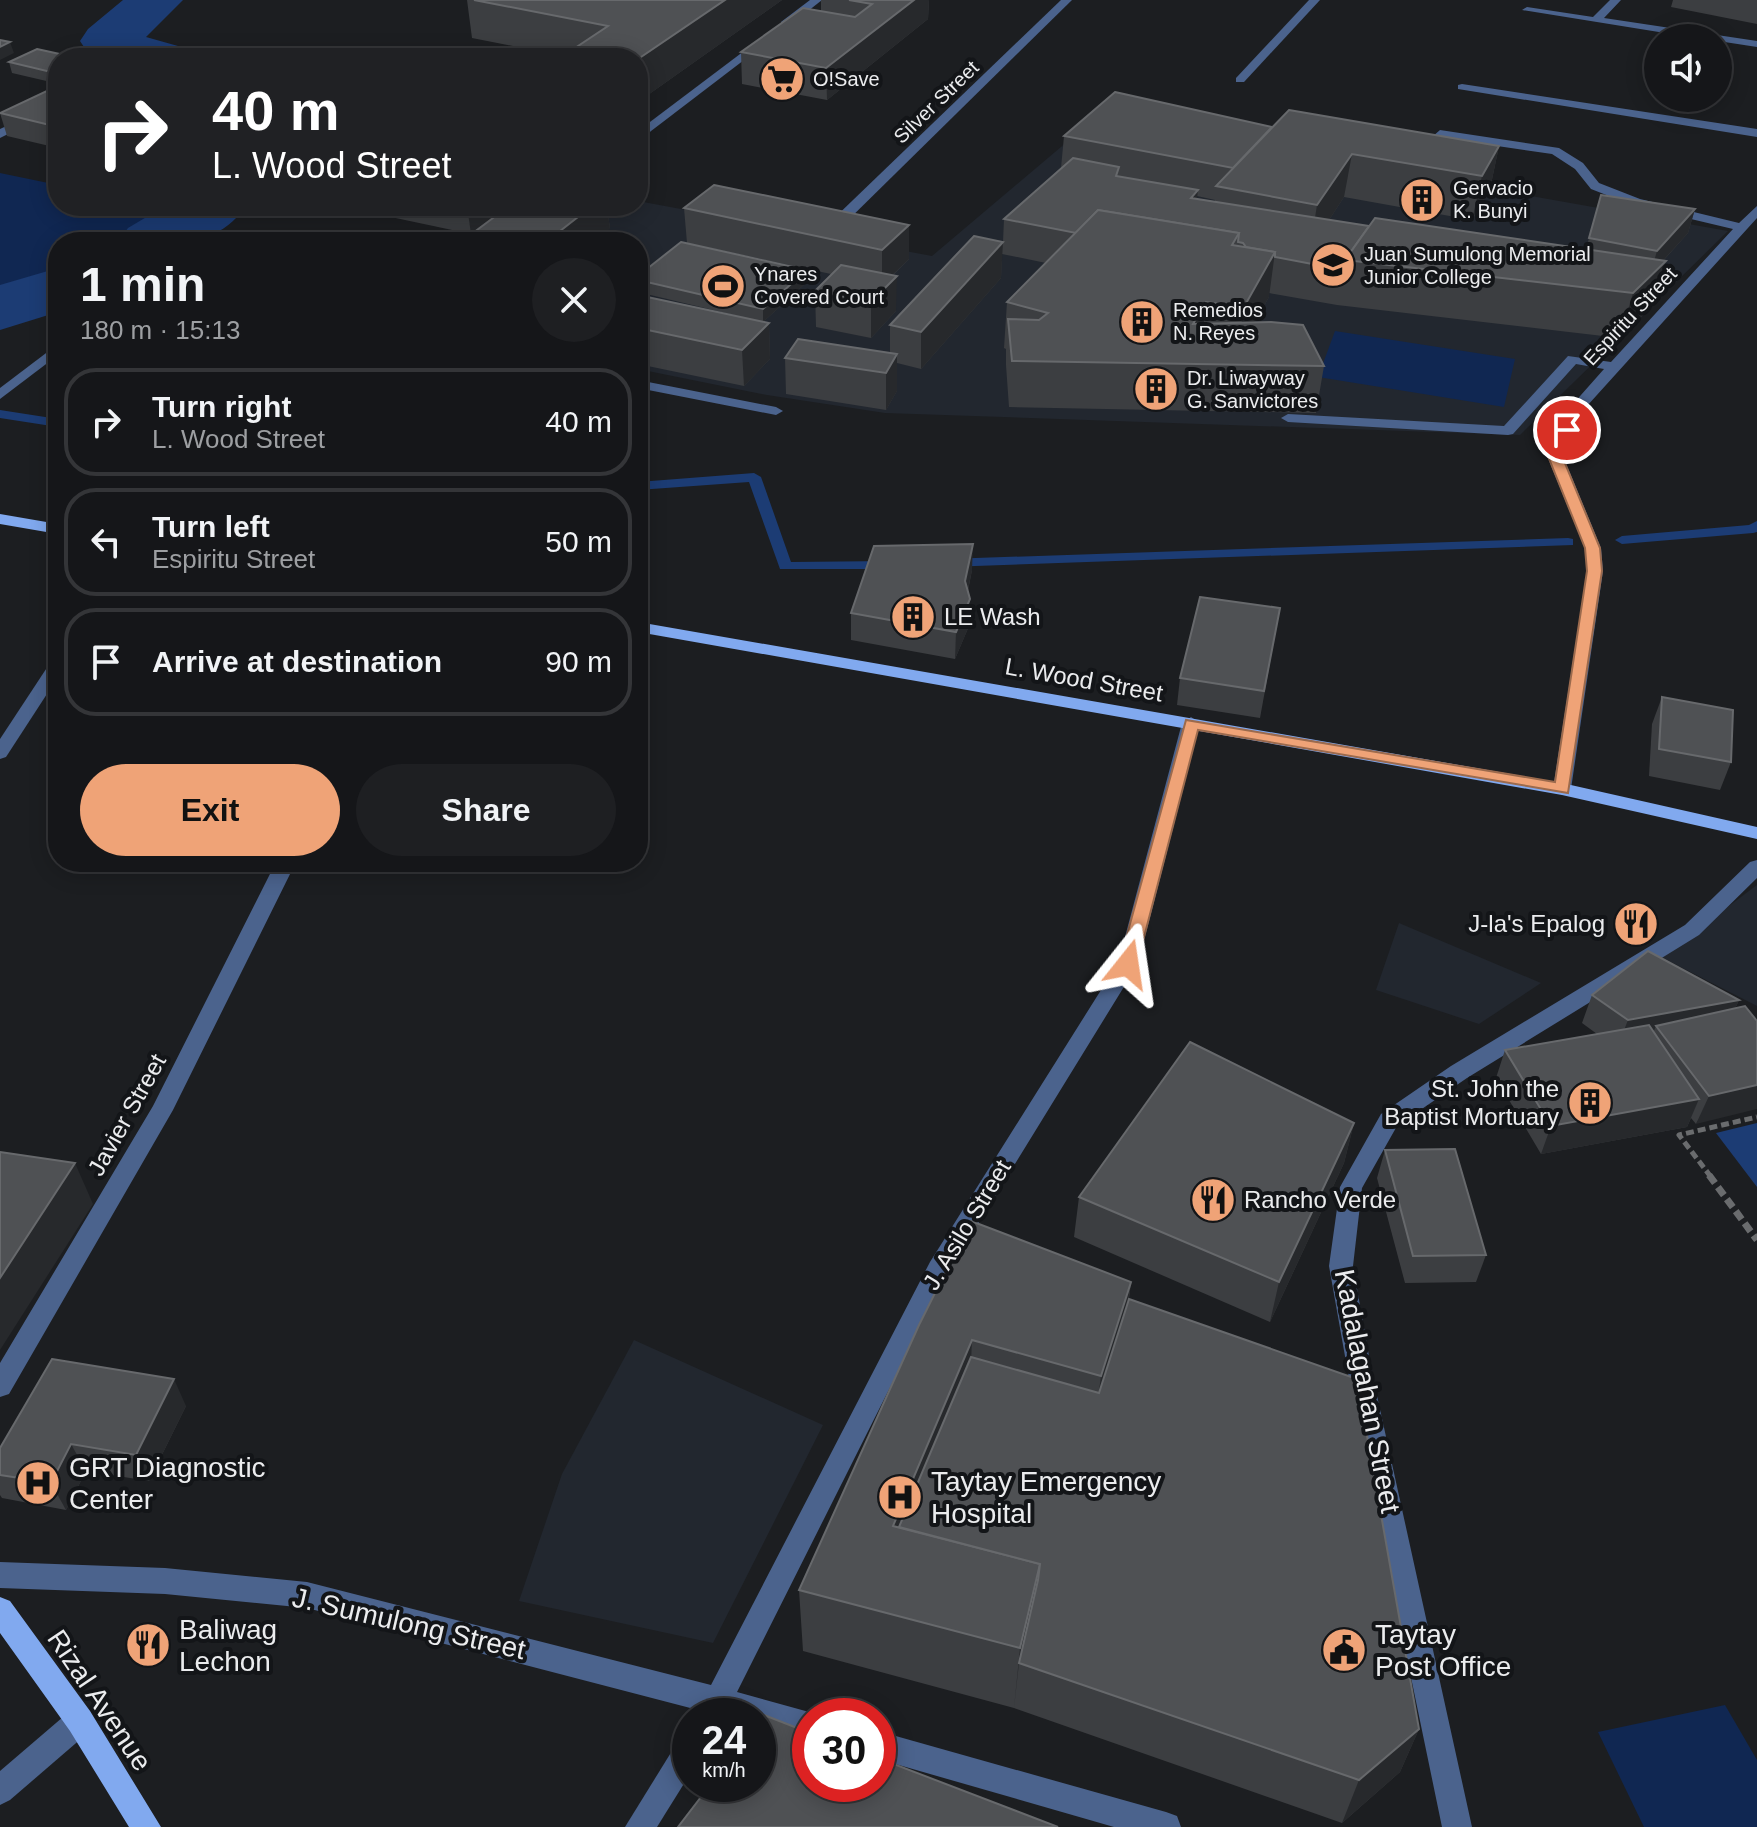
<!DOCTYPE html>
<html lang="en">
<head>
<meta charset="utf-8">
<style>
	body { margin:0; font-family:Helvetica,sans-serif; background:#1e1f22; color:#f1f3f6; height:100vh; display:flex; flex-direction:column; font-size:30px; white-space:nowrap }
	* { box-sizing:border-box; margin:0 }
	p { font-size:26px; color:#9d9fa2 }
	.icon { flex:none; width:44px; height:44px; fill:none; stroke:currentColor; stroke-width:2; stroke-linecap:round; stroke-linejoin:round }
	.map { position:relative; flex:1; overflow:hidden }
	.details { position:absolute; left:48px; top:232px; width:600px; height:640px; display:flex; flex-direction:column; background:#151619; border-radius:32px; box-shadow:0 4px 20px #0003,0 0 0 2px #343538 }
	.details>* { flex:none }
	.top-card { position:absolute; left:48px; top:48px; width:600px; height:168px; border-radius:32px; box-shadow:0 4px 20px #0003,0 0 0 2px #343538; background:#202124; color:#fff; overflow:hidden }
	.fabs { position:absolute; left:1644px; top:24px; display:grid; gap:16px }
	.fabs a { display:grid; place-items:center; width:88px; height:88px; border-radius:50%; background:#151619; box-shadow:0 4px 20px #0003,0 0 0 2px #343538; font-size:40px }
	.speed { position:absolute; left:672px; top:1698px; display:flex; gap:16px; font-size:40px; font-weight:700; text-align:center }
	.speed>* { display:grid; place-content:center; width:104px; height:104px; border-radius:50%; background:#151619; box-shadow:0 4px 20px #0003,0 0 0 2px #343538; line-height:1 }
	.speed small { font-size:20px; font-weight:400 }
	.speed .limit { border:12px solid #d22; background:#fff; color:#111 }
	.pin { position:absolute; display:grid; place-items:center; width:68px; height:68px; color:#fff; margin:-34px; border:4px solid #fff; border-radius:50%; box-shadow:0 2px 8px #0007 }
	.me { position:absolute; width:88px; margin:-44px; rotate:15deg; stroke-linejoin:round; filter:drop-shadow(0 0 6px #0008) }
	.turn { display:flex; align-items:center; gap:28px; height:168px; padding:0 32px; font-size:36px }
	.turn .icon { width:104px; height:104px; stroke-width:2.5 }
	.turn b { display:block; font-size:56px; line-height:68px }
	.round { display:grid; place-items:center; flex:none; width:84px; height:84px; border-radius:42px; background:#1e1f22 }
	.head { display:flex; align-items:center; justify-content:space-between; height:136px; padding:0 32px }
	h1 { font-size:48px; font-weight:700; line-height:60px }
	.primary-button { display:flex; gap:16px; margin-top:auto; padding:16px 32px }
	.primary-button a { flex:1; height:92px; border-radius:48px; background:#efa377; color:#111; font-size:32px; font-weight:700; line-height:92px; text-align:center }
	.primary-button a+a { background:#1e1f22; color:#f1f3f6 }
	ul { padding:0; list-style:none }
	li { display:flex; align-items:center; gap:24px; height:108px; margin:0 16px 12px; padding:0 16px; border:4px solid #343538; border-radius:32px }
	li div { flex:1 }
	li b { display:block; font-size:30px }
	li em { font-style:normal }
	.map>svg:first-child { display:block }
	.built { fill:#22272f }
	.green { fill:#102752 }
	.water { fill:#1c3c74 }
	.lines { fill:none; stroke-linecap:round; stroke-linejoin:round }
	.stream { fill:#1c3c74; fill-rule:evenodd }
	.river { fill:#1c3c74; fill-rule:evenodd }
	.path-far1 { stroke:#6a6c6e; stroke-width:5; stroke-dasharray:8 4; stroke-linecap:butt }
	.path { stroke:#6a6c6e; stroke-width:7; stroke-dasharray:10 5; stroke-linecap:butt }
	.minor { fill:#4b638d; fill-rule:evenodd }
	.major { fill:#81a9ef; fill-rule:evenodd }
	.wall { fill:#3c3e41; fill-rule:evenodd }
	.shaded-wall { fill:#27292c }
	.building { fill:#4f5154; stroke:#67696c; stroke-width:2 }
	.route { fill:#efa377; stroke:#9b6a4d; stroke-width:2 }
	.labels { text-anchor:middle; stroke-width:8; stroke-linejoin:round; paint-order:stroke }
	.far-poi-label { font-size:20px; fill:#ebecee; stroke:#131518; text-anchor:start }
	.far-street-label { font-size:20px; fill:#ebecee; stroke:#131518 }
	.poi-label { font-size:24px; fill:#ebecee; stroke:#131518; text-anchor:start }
	.street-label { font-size:24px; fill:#ebecee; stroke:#131518 }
	.near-street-label { font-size:28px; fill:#ebecee; stroke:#131518 }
	.near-poi-label { font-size:28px; fill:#ebecee; stroke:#131518; text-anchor:start }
</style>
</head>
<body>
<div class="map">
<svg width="1757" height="1827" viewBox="0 0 1757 1827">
	<rect width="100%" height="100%" fill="#1c1e21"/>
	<g class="built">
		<path d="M1100,114L1283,152L1728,231L1520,435L885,413L767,395L638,369V242H505L554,206H638V201L932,256Z"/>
		<path d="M1757,885V1006L1661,957Z"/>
		<path d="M1399,923L1541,983L1479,1024L1376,990Z"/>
		<path d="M634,1340L823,1425L713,1643L519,1601L562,1474Z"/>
	</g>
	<g class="green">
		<path d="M0,173L58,185V206L177,208L128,242H58V281L0,298Z"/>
		<path d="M1335,331L1515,359L1504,407L1318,377Z"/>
		<path d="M1725,1705L1757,1760V1827H1644L1598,1732Z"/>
	</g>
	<path class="water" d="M1757,1123V1187L1716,1133Z"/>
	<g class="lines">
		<g class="stream">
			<path d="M0,410L58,419V427L0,418Z"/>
			<path d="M754,473L761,477L791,562L890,561L897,565L890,569H780L749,482L638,490V482Z"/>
			<path d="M1757,521V532L1753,533L1622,544L1615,540L1622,536L1749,525Z"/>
			<path d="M1568,538L1573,539V545L947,567L940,563L947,559Z"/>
		</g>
		<g class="river">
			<path d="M123,0H183L146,37L178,46L187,58H98L88,53L80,41L88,29Z"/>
			<path d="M165,206H246C214,252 167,242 118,242L128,228Z"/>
			<path d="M58,268V312L0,330V285Z"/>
		</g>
		<path class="path-far1" d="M1711,1177L1679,1135L1757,1117"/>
		<path class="path" d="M1709,1175L1757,1240"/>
		<g class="minor">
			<path d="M810,0H822L789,26H781V22Z"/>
			<path d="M1061,0H1072L836,232H826V226Z"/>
			<path d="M1309,0H1320L1244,82H1236V78Z"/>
			<path d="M1610,0H1621L1604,18L1757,41V47L1718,41V38H1696L1522,10L1527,7L1593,17Z"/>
			<path d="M756,42L765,44L638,141V131Z"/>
			<path d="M1462,84L1757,129V137L1458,89V85Z"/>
			<path d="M58,102V109L0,138V129Z"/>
			<path d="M1440,130L1559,148L1583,163L1599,183L1640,199L1739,223L1757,206V218L1587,406L1563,456L1601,548L1603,571L1571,789L1562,795L1553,789L1587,571L1585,548L1547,456L1573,404L1604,369L1576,364L1513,434L1508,435L1288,422L1281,418L1288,414L1504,426L1568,356L1611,362L1733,229L1632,205L1591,189L1575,169L1552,154L1443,138L1424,157H1416V151Z"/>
			<path d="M58,344V355L0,399V388Z"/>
			<path d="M638,380L776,407L783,411L776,415L638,388Z"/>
			<path d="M58,659V677L6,757L0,759V739L52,660Z"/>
			<path d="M1191,717L1200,723L1138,964L946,1276L737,1692L820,1715L810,1716V1739L758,1726V1716H696L698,1710L307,1608L165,1594L0,1588V1562L165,1568L307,1582L711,1685L930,1262L1118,963L1182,723Z"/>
			<path d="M1757,860V878L1699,935L1467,1078L1397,1126L1362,1188L1353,1266L1372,1373L1472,1827H1442L1348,1373L1329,1266L1340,1187L1381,1114L1451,1066L1685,925L1750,862Z"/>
			<path d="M276,862H296L173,1110L9,1394L0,1397V1363L153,1106Z"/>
			<path d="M80,1707L90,1711L94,1721L90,1731L10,1800L0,1805V1771L70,1711Z"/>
			<path d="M878,1731L1166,1812L1177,1816L1181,1827H1114L878,1759Z"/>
			<path d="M690,1734V1774L657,1827H625L680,1738Z"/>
		</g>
		<g class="major">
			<path d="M0,514L58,524V534L0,524Z"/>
			<path d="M638,622L1562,783L1757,827V839L1562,795L638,632Z"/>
			<path d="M0,1597L10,1601L90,1711L161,1827H129L70,1731L0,1633Z"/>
		</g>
	</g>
	<g class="wall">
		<path d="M467,0H782L638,102V58L563,56L472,38Z"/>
		<path d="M821,0H929L928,19L827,100L742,84L741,52L821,11Z"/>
		<path d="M1673,0H1757V24L1671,7Z"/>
		<path d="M78,58L55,83L12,73L9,62Z"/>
		<path d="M58,90V148L7,136L0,113Z"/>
		<path d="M1272,127L1499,146L1490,189L1472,220L1344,197L1329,220L1369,226L1586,249L1601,195L1695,209L1688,233L1663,261L1652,306L1620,338L1337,305L1269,293V297L1255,322L1324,366L1316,413L1009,407L1006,365V349L1004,348L1007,302L1046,263L1002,254L1001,278L921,369L897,363V391L886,410L786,394L785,358L890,353V325L1003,242L1004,219L1061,168L1064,136ZM1197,196L1215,200L1214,202L1197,199Z"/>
		<path d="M339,206H607L610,229L471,234Z"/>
		<path d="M684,208L909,225V259L893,275L896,311L871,338L816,327L815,291L831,274L687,243Z"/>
		<path d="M807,270V282L763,322L769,323L770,359L744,386L638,364V295L759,321L638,292V276Z"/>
		<path d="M58,329V362H57L49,337Z"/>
		<path d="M972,570L968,591L969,626L955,659L851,640V613Z"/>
		<path d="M1280,608L1260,718L1177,705L1180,678Z"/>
		<path d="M1662,697L1731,762L1720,790L1649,776L1652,724Z"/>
		<path d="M1592,995L1739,1000L1735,1009L1757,1021L1696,1124L1691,1118L1687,1127L1541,1154L1496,1078L1505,1050L1597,1034L1582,1023Z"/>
		<path d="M1354,1123L1344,1163L1270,1322L1074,1237L1079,1197Z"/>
		<path d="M1385,1150L1486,1255L1476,1282L1405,1283L1377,1178Z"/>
		<path d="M1131,1282L1129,1299L1419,1729L1400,1772L1342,1823L1014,1708L803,1651L799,1590L919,1325Z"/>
		<path d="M186,1406L149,1481L86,1471L66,1510L2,1498L0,1495V1448Z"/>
	</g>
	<g class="shaded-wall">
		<path d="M725,0H782L638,102V59Z"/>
		<path d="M914,0H929L928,19L827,100L826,68Z"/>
		<path d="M10,42L14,53L0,60V47Z"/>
		<path d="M58,69V81L55,83L51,72Z"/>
		<path d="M1499,146L1490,189L1472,220L1482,176Z"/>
		<path d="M1352,154L1344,197L1310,249L1317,205Z"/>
		<path d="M1198,190L1194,224L1191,198Z"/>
		<path d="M467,206H509L471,234Z"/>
		<path d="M592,206H607L610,229L594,242H546Z"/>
		<path d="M1695,209L1688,233L1650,275L1657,251Z"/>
		<path d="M909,225V259L882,285V250Z"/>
		<path d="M1003,242L1001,278L921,369V332Z"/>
		<path d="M1275,252L1269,297L1237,353L1244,307Z"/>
		<path d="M1666,261L1652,306L1620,338L1633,293Z"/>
		<path d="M807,270V282L763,322V309Z"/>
		<path d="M897,276L896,311L871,338V302Z"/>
		<path d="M1206,302L1201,348L1193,324Z"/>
		<path d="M769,323L770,359L744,386L742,350Z"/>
		<path d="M897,354V391L886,410V373Z"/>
		<path d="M973,544L972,570L964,608L965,581Z"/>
		<path d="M970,599L969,626L955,659L956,632Z"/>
		<path d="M1739,1000L1726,1029L1656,1026L1649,1042L1617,1048L1628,1020Z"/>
		<path d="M1757,1085V1109L1696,1124L1709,1096Z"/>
		<path d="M1699,1099L1687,1127L1541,1154L1551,1126Z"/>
		<path d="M1354,1123L1344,1163L1270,1322L1279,1282Z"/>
		<path d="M75,1163L93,1204L0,1350V1278Z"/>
		<path d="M1131,1282L1121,1349L1092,1442L1101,1376Z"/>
		<path d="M972,1340L969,1406L910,1546L893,1526Z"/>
		<path d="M174,1379L186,1406L149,1481L136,1455Z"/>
		<path d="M71,1444L86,1471L66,1510L51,1483Z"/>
		<path d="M1040,1564L1033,1626L1019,1663L1014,1708L1020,1648Z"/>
		<path d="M1419,1729L1400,1772L1342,1823L1359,1780Z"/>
	</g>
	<g class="building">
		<path d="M474,0H725L638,59L560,58L608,26Z"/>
		<path d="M849,0H914L826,68L741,52L803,8L855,17L872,4Z"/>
		<path d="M0,40L10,42L0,47Z"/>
		<path d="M37,49L78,58H58V69L51,72L9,62Z"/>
		<path d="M51,89L58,90V127L0,113Z"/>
		<path d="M1115,92L1272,127L1233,168L1064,136Z"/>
		<path d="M1289,110L1499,146L1482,176L1352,154L1317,205L1216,186Z"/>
		<path d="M1073,158L1119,167L1116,176L1198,190L1191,198L1369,226L1345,260L1344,270L1275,257V252L1246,247L1243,243L1238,242L1239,233L1098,210L1076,233L1004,219Z"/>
		<path d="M714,185L909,225L882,250L684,208Z"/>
		<path d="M1601,195L1695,209L1657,251L1589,238Z"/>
		<path d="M509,206H592L546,242H461Z"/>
		<path d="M1098,210L1239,233L1232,245L1275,252L1244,307L1206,302L1193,324L1271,322L1303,325L1324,366L1012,361L1008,319L1039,320L1048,313L1007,302Z"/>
		<path d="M1375,218L1666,261L1633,293L1345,260Z"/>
		<path d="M974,236L1003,242L921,332L890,325Z"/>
		<path d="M681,242L807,270L763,309L638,280V276Z"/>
		<path d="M841,265L897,276L871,302L815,291Z"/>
		<path d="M638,295L769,323L742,350L638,328Z"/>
		<path d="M58,329V338L49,337Z"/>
		<path d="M798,339L897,354L886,373L785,358Z"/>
		<path d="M973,544L965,581L970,599L956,632L851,613L874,546Z"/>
		<path d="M1200,597L1280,608L1264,691L1180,678Z"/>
		<path d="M1662,697L1733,710L1731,762L1659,749Z"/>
		<path d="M1648,951L1739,1000L1628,1020L1592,995Z"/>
		<path d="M1745,1006L1757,1021V1085L1709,1096L1656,1026Z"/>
		<path d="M1649,1025L1699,1099L1551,1126L1505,1050Z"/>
		<path d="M1190,1042L1354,1123L1279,1282L1079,1197Z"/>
		<path d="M1455,1149L1486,1255L1413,1256L1385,1150Z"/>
		<path d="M0,1152L75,1163L0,1278Z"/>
		<path d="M971,1221L1131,1282L1101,1376L972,1340L893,1526L1040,1564L1020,1648L799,1590L919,1325Z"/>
		<path d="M1129,1299L1357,1379L1419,1729L1359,1780L1019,1663L1038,1580L1040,1564L899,1527L971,1357L1099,1393Z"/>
		<path d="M52,1359L174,1379L136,1455L71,1444L51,1483L0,1475V1448Z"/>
		<path d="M764,1715L810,1733V1784H878V1758L1058,1827H678L711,1784H758V1723Z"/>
	</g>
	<path class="route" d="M1567,426L1574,430L1562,456L1600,548L1602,571L1568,793L1198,730L1137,964L1128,971L1121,969L1119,964L1186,720L1555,782L1587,571L1585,548L1548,456L1560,430Z"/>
	<defs>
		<g id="supermarket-disc" transform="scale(2.3)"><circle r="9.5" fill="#efa377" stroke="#131518"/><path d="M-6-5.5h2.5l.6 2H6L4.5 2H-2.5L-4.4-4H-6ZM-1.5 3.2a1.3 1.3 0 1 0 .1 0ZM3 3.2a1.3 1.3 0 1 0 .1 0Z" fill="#111"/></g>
		<g id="building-disc" transform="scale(2.3)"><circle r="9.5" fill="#efa377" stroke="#131518"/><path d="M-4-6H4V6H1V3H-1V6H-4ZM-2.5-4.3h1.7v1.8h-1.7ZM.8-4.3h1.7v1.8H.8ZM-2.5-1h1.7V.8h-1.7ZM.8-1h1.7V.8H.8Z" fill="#111"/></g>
		<g id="school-disc" transform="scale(2.3)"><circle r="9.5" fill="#efa377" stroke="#131518"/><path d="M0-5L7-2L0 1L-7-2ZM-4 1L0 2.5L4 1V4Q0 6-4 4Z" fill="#111"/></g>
		<g id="stadium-disc" transform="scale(2.3)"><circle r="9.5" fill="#efa377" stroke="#131518"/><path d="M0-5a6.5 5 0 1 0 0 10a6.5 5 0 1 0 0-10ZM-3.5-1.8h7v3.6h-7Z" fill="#111"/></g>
		<g id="restaurant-disc" transform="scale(2.3)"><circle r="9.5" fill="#efa377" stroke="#131518"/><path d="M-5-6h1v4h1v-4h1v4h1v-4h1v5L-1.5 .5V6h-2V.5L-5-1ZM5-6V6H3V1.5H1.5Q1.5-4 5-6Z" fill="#111"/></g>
		<g id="hospital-disc" transform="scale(2.3)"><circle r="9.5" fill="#efa377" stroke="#131518"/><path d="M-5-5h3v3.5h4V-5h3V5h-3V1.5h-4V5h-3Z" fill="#111"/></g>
		<g id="civic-disc" transform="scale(2.3)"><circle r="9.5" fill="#efa377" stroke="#131518"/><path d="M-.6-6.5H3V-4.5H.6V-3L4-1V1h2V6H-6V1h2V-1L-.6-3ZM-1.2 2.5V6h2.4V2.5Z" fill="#111"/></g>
	</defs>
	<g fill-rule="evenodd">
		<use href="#supermarket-disc" x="782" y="79"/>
		<use href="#building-disc" x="1422" y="200"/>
		<use href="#school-disc" x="1333" y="265"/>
		<use href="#stadium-disc" x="723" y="286"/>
		<use href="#building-disc" x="1142" y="322"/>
		<use href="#building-disc" x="1156" y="389"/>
		<use href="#building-disc" x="913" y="617"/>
		<use href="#restaurant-disc" x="1636" y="924"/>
		<use href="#building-disc" x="1590" y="1103"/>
		<use href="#restaurant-disc" x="1213" y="1200"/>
		<use href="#hospital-disc" x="38" y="1483"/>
		<use href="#hospital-disc" x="900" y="1497"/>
		<use href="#restaurant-disc" x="148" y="1645"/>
		<use href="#civic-disc" x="1344" y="1650"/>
	</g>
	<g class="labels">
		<g class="far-poi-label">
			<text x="813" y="86">O!Save</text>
			<text x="1453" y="195">Gervacio<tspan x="1453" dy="23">K. Bunyi</tspan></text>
			<text x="1364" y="261">Juan Sumulong Memorial<tspan x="1364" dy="23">Junior College</tspan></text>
			<text x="754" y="281">Ynares<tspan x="754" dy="23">Covered Court</tspan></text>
			<text x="1173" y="317">Remedios<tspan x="1173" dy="23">N. Reyes</tspan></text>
			<text x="1187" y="385">Dr. Liwayway<tspan x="1187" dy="23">G. Sanvictores</tspan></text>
		</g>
		<g class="far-street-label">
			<text transform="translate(936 102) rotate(-44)" y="7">Silver Street</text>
			<text transform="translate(1630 316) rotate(-47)" y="7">Espiritu Street</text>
		</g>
		<g class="poi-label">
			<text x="944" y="625">LE Wash</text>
			<text x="1605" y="932" text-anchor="end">J-la's Epalog</text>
			<text x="1559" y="1097" text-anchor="end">St. John the<tspan x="1559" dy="28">Baptist Mortuary</tspan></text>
			<text x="1244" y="1208">Rancho Verde</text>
		</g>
		<g class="street-label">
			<text transform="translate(1084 680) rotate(10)" y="8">L. Wood Street</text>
			<text transform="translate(127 1115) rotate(-61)" y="8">Javier Street</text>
			<text transform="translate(967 1225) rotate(-59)" y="8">J. Asilo Street</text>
		</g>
		<g class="near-street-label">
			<text transform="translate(1368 1391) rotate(79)" y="10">Kadalagahan Street</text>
			<text transform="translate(409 1623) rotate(13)" y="10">J. Sumulong Street</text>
			<text transform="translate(100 1700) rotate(56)" y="10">Rizal Avenue</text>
		</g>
		<g class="near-poi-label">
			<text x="69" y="1477">GRT Diagnostic<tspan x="69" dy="32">Center</tspan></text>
			<text x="931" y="1491">Taytay Emergency<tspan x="931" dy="32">Hospital</tspan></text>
			<text x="179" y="1639">Baliwag<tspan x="179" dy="32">Lechon</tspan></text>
			<text x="1375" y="1644">Taytay<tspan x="1375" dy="32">Post Office</tspan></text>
		</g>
	</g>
</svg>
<div class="fabs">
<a><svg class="icon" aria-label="sound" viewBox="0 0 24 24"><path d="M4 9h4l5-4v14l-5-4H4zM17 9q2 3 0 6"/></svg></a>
</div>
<div class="speed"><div>24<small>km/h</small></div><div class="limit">30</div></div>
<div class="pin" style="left:1567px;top:430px;background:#d93025"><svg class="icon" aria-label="arrive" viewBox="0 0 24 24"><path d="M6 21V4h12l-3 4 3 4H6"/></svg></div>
<svg class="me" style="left:1128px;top:964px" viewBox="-20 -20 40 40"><path d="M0-17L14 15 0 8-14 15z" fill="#efa377" stroke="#fff" stroke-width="4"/></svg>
<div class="top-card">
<div class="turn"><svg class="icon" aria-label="right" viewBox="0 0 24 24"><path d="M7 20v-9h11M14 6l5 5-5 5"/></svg><div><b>40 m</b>L. Wood Street</div></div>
</div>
<section class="details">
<div class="head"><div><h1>1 min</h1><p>180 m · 15:13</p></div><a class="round"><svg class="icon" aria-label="close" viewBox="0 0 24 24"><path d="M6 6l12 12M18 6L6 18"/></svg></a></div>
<ul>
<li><svg class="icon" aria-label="right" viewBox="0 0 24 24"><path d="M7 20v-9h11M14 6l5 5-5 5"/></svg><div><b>Turn right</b><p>L. Wood Street</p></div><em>40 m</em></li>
<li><svg class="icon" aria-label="left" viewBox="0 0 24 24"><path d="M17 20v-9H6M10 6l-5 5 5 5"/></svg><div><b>Turn left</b><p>Espiritu Street</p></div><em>50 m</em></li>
<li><svg class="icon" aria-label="arrive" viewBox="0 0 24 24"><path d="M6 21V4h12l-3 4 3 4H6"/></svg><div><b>Arrive at destination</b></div><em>90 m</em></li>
</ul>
<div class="primary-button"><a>Exit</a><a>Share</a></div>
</section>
</div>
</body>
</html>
